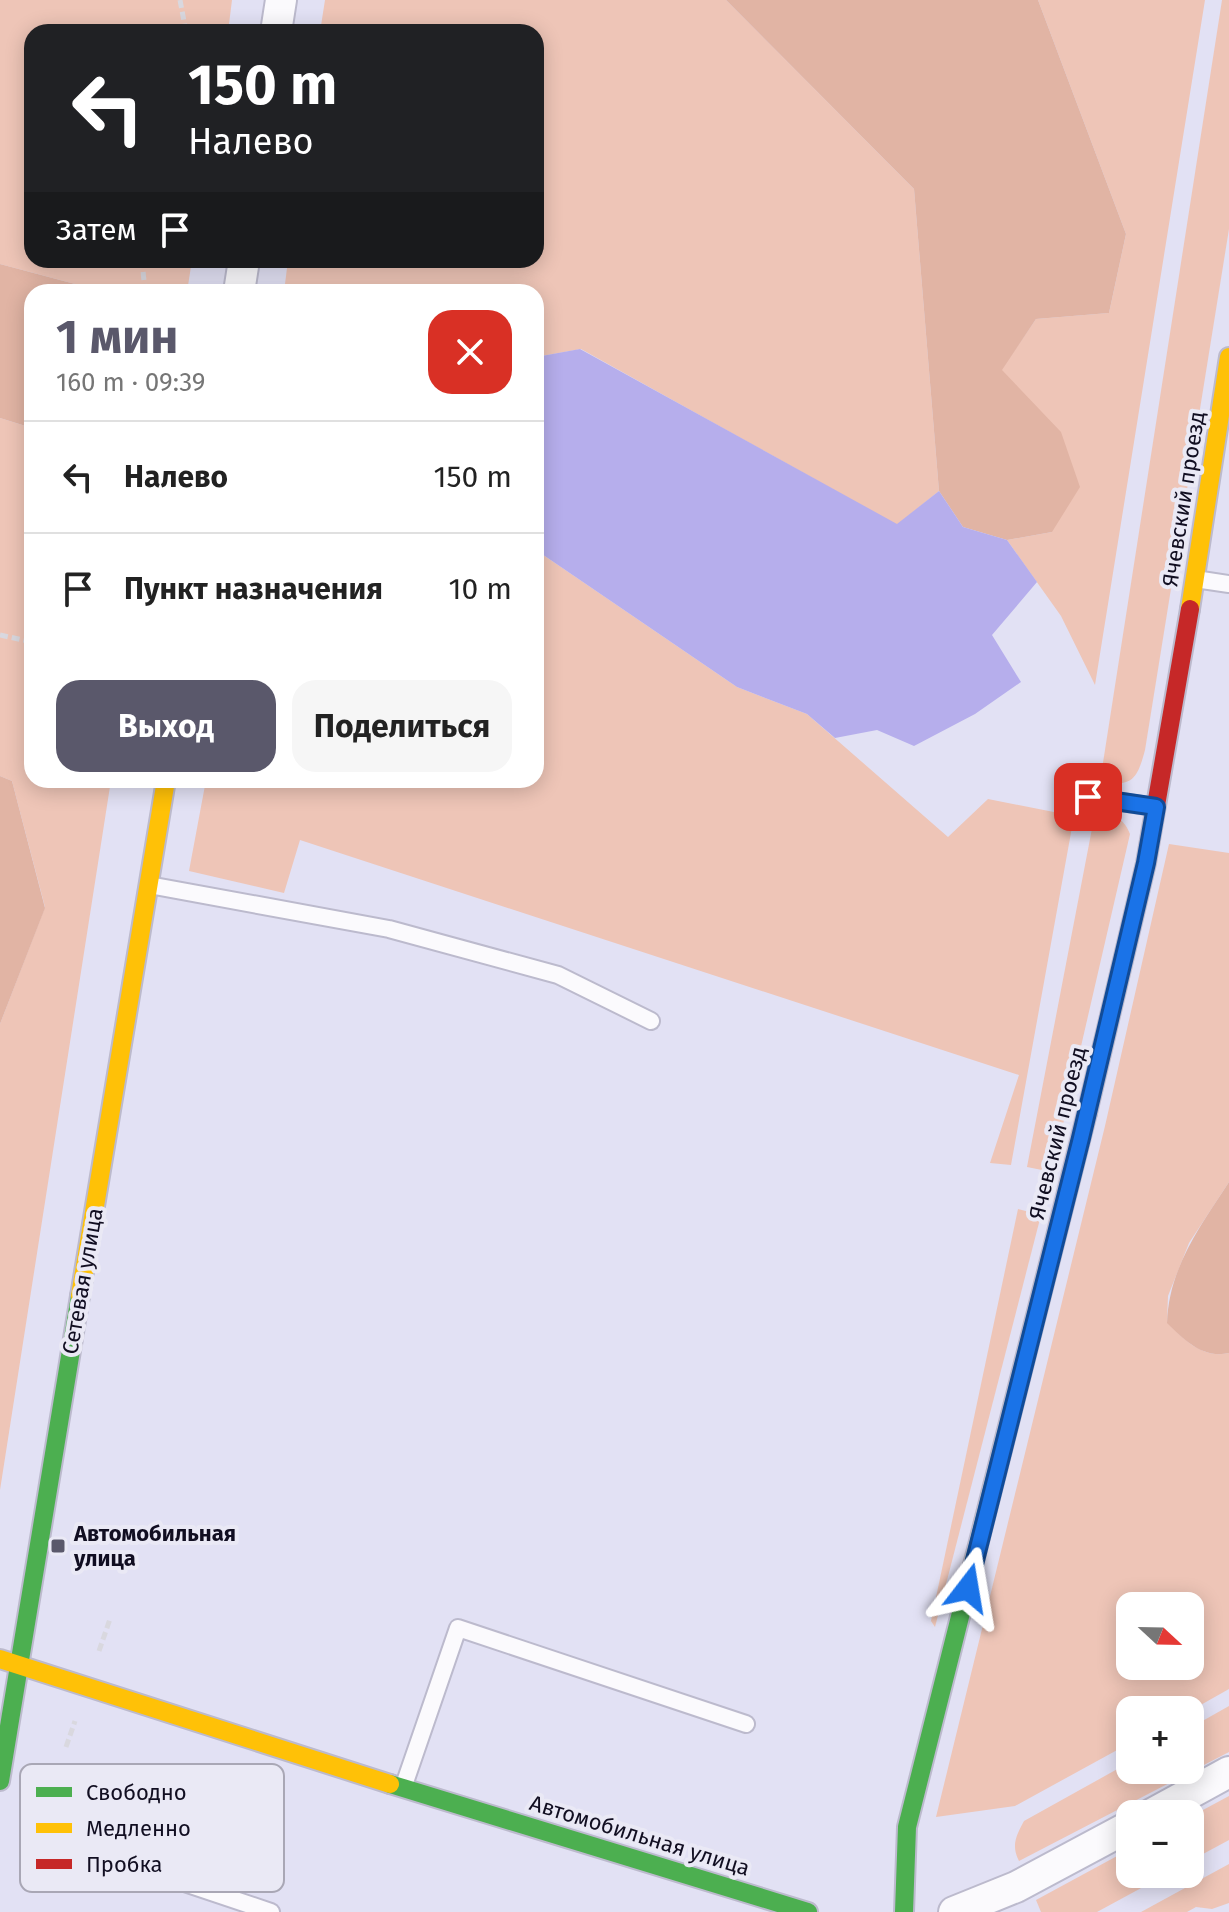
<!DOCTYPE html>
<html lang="ru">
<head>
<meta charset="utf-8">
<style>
	body { margin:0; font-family:"Fira Sans",sans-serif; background:#f6f6f6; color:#222; height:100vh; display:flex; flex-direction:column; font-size:30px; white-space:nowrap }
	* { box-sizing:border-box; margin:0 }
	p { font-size:26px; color:#767676 }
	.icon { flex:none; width:44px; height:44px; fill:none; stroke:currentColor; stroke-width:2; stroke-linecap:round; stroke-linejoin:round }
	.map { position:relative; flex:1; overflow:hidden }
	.side { position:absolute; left:24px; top:284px; width:520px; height:504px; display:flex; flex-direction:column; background:#fff; border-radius:24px; box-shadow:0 4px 20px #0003 }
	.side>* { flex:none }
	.banner { position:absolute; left:24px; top:24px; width:520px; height:244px; border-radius:24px; box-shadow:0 4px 20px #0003; background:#202124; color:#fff; overflow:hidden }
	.needle { width:52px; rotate:112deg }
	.buttons { position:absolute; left:1116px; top:1592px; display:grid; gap:16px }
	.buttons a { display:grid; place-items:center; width:88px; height:88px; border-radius:16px; background:#fff; box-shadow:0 4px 20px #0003; font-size:40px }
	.pin { position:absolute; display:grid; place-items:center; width:68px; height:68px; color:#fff; margin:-34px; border-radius:16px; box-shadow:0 4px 12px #0006 }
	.me { position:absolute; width:88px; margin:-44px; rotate:14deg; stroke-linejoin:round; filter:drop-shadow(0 0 6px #0008) }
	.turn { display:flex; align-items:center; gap:28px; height:168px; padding:0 32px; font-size:36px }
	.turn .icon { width:104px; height:104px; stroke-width:2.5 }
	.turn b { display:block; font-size:56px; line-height:68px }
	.then { display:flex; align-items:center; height:76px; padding:0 32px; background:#0003; gap:16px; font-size:30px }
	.round { display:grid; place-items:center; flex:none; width:84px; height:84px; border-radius:24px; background:#f6f6f6 }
	.overview { display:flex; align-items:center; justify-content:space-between; height:136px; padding:0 32px }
	h1 { font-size:48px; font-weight:700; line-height:60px; color:#5a586b }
	.cta { display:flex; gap:16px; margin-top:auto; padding:16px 32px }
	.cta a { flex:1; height:92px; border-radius:24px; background:#5a586b; color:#fff; font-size:32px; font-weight:700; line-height:92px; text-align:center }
	.cta a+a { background:#f6f6f6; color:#222 }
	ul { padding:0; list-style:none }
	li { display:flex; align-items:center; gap:24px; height:112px; padding:0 32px; border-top:2px solid #e0e0e0 }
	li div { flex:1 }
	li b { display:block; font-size:30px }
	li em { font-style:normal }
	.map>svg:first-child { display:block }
	.green { fill:#eec5b7; fill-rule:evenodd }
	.forest { fill:#e1b4a4 }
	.water { fill:#b6aeec }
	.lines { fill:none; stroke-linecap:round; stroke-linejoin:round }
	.lane-casing { stroke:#bcbacd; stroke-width:20 }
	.street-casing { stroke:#bcbacd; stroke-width:34 }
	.fast-casing { stroke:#bcbacd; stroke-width:22 }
	.slow-casing { stroke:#bcbacd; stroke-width:22 }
	.jam-casing { stroke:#bcbacd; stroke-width:22 }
	.path { stroke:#d9d8df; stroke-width:5; stroke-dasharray:8 4; stroke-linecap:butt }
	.lane { stroke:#fbfafd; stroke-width:16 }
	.street { stroke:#fbfafd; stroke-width:30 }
	.fast { stroke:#4caf50; stroke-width:18 }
	.slow { stroke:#ffc107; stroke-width:18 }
	.jam { stroke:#c62828; stroke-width:18 }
	.route-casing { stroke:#114b97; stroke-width:20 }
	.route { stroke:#1a73e8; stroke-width:14 }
	.poi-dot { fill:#5a586b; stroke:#eae9f5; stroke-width:3 }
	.labels { text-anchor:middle; stroke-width:8; stroke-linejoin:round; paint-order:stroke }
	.street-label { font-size:22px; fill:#110e21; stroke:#eae9f5 }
	.poi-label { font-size:22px; font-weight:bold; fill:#110e21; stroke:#eae9f5; text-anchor:start }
	.key { fill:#eae9f5; stroke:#a9a7b5; stroke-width:2 }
	.key-label { font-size:22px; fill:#110e21 }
</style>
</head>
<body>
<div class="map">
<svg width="1229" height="1912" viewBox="0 0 1229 1912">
	<rect width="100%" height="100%" fill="#e2e1f4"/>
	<g class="green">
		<path d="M0,0H232L228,32H32V260H192L187,292H105L0,264Z"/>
		<path d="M325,0H726L914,189L939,491L897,525L581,349L536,357V292H284L288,260H536V32H320Z"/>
		<path d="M1038,0H1205L1095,685L1061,616L1007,540L1052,532L1001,370L1036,319L1109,313L1126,234Z"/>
		<path d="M1222,0H1229V229L1145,750C1137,780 1132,787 1100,782Z"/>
		<path d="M0,418L32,428V780H111L0,1490V1024L45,907L12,781L0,776Z"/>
		<path d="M536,550L737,687L807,714L948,837L988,799L1074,816L1011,1165L990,1163L1019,1075L300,840L284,893L189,871L206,780H536Z"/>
		<path d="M1095,813C1113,815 1123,816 1130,834L1052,1172L1027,1167Z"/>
		<path d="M1169,844L1229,853V1182L1189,1243L1168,1296L1167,1322C1184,1340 1203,1359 1229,1353V1689L1190,1711L1130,1710V1743L1015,1806L936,1817L1105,1126ZM1130,1606H1190V1666H1130Z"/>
		<path d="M1018,1209L1041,1215L935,1627L931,1621Z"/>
		<path d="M1229,1706V1752L1019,1861C1011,1845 1016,1836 1024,1821L1130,1762V1770H1190V1728Z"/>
		<path d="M1229,1796V1840L1190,1861V1817Z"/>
		<path d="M1130,1849V1874H1167L1097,1912H1041L1036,1900Z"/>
		<path d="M1229,1864V1903L1212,1909L1196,1907L1187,1912H1141Z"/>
	</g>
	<g class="forest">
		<path d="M726,0H1038L1126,234L1109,313L1036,319L1002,370L1061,432L1080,487L1052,532L1007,540L963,527L939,491L914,189Z"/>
		<path d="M0,264L105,292H32V428L0,418Z"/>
		<path d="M0,776L12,781L45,908L0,1024Z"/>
		<path d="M1229,1182V1353C1203,1359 1184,1340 1167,1323C1169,1267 1200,1227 1229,1182Z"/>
	</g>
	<path class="water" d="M580,349L897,524L939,491L963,527L1007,540L1037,582L992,635L1021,682L975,714L914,746L877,730L835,738L807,714L737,687L536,550V357Z"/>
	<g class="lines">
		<g class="lane-casing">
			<g id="lane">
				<path d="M1195,579L1229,584"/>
				<path d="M1088,797L1154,807"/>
				<path d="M149,885L389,929L558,975L651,1021"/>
				<path d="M403,1788L458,1628L746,1724"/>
				<path d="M83,1849L271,1912"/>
			</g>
		</g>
		<g class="street-casing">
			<g id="street">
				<path d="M276,32L281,0"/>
				<path d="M239,292L244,260"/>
				<path d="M1152,1814L1229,1772"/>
				<path d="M954,1912L1016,1887L1130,1826"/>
			</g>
		</g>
		<g class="fast-casing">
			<g id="fast">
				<path d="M0,1781L80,1296"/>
				<path d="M390,1784L808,1912"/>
				<path d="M904,1912L907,1827L1087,1113"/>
			</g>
		</g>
		<g class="slow-casing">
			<g id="slow">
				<path d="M1190,609L1229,357"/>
				<path d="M80,1296L166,780"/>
				<path d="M0,1659L390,1784"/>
			</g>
		</g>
		<g class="jam-casing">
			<path id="jam" d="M1087,1113L1146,863L1190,609"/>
		</g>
		<g class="path">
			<path d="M180,0L186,32"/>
			<path d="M142,260L145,292"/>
			<path d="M0,635L32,642"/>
			<path d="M99,1651L110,1619"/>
			<path d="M66,1747L75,1721"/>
		</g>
		<use href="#lane" class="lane"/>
		<use href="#street" class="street"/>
		<use href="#fast" class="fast"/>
		<use href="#slow" class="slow"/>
		<use href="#jam" class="jam"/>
	</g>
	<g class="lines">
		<g class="route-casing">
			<path id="route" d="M968,1588L1081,1138L1146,863L1156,807L1088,797"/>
		</g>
		<use href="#route" class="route"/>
	</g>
	<rect class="poi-dot" x="50" y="1538" width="16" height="16" rx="4"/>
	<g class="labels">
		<g class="street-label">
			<text transform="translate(1183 499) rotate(-81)" y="8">Ячевский проезд</text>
			<text transform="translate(1057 1133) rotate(-76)" y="8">Ячевский проезд</text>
			<text transform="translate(82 1281) rotate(-80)" y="8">Сетевая улица</text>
			<text transform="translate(640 1835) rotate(17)" y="8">Автомобильная улица</text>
		</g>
		<g class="poi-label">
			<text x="74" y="1541">Автомобильная<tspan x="74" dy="25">улица</tspan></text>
		</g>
	</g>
	<rect x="20" y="1764" width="264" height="128" rx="12" class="key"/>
	<rect x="36" y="1787" width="36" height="10" fill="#4caf50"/>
	<rect x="36" y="1823" width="36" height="10" fill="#ffc107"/>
	<rect x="36" y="1859" width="36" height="10" fill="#c62828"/>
	<g class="key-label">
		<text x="86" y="1800">Свободно</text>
		<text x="86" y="1836">Медленно</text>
		<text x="86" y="1872">Пробка</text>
	</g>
</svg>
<div class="buttons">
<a><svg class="needle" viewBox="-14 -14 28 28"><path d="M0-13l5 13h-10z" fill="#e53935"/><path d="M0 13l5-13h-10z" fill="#767676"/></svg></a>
<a>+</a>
<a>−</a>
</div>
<div class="pin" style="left:1088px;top:797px;background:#d93025"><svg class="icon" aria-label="arrive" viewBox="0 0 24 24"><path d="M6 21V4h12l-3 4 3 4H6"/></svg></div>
<svg class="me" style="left:968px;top:1588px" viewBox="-20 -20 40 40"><path d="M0-17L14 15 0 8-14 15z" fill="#1a73e8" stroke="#fff" stroke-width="4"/></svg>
<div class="banner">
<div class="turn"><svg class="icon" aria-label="left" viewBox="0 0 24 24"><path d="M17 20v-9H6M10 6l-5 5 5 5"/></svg><div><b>150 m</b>Налево</div></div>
<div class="then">Затем<svg class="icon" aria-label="arrive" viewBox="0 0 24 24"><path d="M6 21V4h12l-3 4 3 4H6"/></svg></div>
</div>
<section class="side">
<div class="overview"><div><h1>1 мин</h1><p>160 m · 09:39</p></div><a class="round" style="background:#d93025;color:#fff"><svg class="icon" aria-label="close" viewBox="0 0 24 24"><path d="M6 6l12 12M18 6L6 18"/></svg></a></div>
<ul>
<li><svg class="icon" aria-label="left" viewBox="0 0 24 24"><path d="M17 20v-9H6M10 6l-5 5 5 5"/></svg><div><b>Налево</b></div><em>150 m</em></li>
<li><svg class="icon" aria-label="arrive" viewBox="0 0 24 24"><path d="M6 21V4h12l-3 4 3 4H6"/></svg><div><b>Пункт назначения</b></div><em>10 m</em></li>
</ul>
<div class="cta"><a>Выход</a><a>Поделиться</a></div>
</section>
</div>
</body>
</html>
